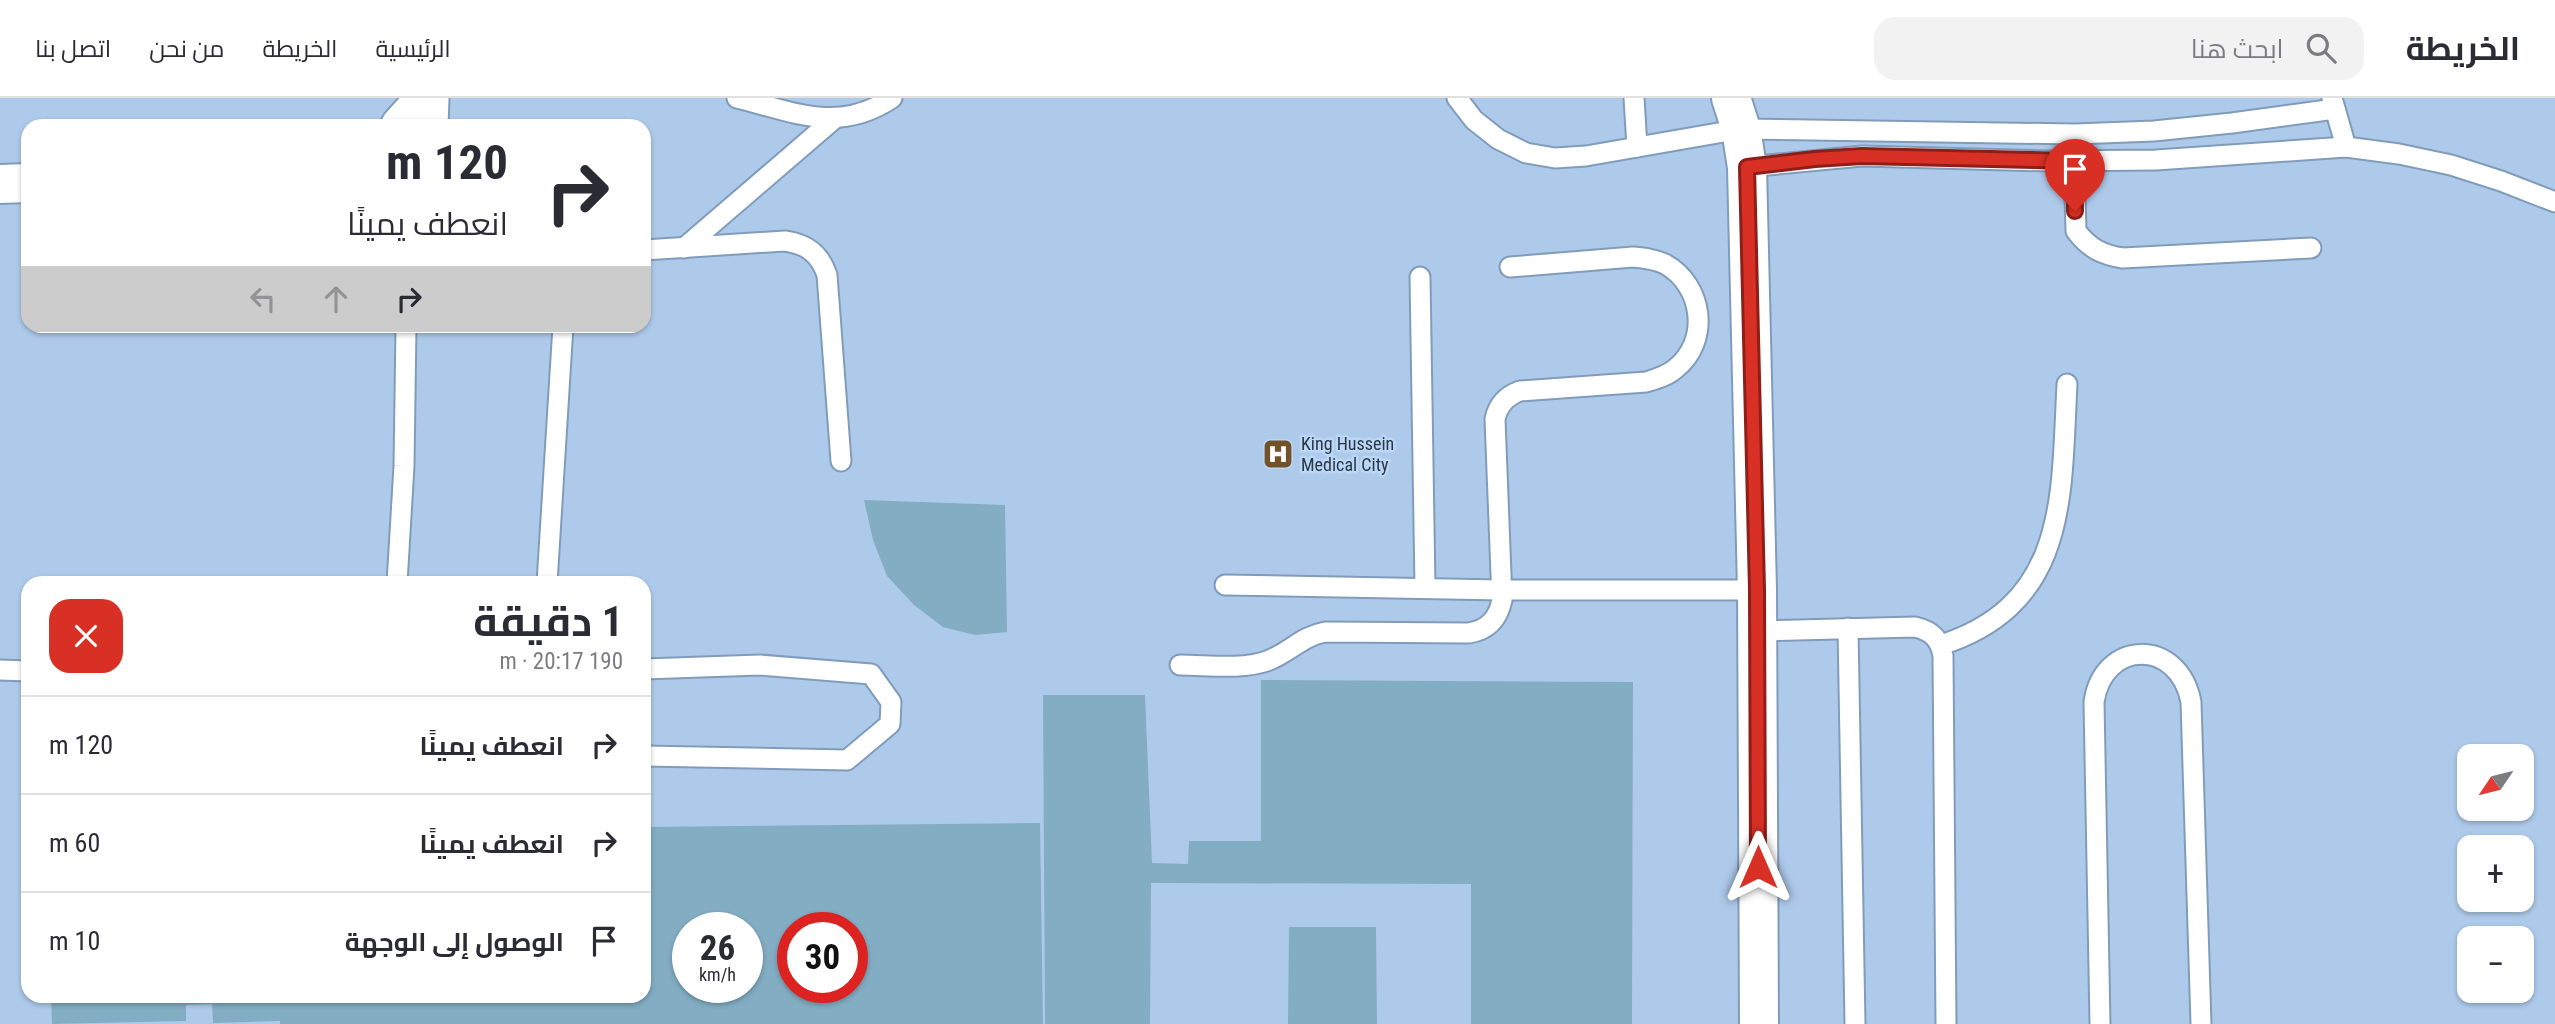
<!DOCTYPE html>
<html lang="ar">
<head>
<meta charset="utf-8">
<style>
	body { margin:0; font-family:"Roboto Condensed",Cairo,sans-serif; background:#f2f2f3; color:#2b2b33; direction:rtl; height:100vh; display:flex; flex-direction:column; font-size:26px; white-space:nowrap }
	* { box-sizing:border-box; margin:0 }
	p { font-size:23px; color:#7c7c81 }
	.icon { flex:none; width:38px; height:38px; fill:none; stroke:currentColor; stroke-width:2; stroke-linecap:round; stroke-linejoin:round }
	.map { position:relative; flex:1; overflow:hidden; direction:ltr }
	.sheet { position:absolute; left:21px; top:478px; width:630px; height:427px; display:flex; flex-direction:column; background:#fff; border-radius:21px; box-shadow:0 2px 5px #0004; direction:rtl }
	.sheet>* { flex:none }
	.top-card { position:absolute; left:21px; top:21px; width:630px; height:214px; border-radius:21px; box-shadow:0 2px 5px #0004; direction:rtl; background:#fff; color:#2b2b33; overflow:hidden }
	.needle { width:46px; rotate:235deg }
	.fabs { position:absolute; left:2457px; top:646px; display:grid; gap:14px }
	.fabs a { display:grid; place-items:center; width:77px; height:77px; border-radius:14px; background:#fff; box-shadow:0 2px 5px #0004; font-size:35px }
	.speed { position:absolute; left:672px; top:814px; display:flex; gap:14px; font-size:35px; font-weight:700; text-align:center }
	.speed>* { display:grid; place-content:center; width:91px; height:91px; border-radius:50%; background:#fff; box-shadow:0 2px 5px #0004; line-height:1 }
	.speed small { font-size:18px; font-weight:400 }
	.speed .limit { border:10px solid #d22; background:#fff; color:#111 }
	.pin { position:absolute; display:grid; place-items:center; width:60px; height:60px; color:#fff; margin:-72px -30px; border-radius:50% 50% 50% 0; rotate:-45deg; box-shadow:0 0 7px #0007 }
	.pin .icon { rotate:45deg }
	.me { position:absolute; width:77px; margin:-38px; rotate:0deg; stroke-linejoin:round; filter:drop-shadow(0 0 5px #0008) }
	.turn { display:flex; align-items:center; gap:24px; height:147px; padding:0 28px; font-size:32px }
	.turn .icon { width:91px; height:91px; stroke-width:2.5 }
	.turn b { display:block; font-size:49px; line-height:60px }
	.lanes { display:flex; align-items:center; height:66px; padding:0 28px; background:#0003; justify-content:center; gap:35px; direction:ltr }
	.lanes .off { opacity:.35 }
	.round { display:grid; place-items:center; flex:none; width:74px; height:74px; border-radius:21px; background:#f2f2f3 }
	.summary { display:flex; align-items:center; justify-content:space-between; height:119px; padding:0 28px }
	h1 { font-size:42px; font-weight:700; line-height:52px }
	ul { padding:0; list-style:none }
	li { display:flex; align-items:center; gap:21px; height:98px; padding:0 28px; border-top:2px solid #e1e1e2 }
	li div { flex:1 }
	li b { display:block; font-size:26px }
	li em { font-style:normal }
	header { display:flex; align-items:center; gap:42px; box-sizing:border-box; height:98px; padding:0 35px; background:#fff; border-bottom:2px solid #e1e1e2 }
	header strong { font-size:33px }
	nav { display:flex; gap:38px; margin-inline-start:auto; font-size:24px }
	.search { width:490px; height:63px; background:#f2f2f3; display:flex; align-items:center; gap:18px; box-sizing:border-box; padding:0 24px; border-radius:21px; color:#7c7c81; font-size:26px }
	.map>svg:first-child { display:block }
	.building { fill:#83adc3; fill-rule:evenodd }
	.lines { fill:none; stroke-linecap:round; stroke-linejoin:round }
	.lane-casing { stroke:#819cbb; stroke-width:23 }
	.street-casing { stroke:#819cbb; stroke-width:42 }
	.lane { stroke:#fff; stroke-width:19 }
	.street { stroke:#fff; stroke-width:38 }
	.route-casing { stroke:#8d1f18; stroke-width:18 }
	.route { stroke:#d93025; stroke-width:12 }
	.labels { text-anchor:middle; stroke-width:5; stroke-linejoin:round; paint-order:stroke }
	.poi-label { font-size:18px; fill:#2c3744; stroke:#bbd7f8; text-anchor:start }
</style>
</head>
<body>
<header>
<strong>الخريطة</strong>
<div class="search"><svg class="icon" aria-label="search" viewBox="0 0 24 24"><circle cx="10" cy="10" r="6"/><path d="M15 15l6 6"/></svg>ابحث هنا</div>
<nav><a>الرئيسية</a><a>الخريطة</a><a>من نحن</a><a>اتصل بنا</a></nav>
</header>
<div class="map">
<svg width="2555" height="926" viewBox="0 0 2555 926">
	<rect width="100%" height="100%" fill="#aecaeb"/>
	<g class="building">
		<path d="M864,402L1005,407L1007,534L975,537L943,529L914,507L887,478L873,442Z"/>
		<path d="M1261,582L1633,584L1632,926H1471V786L1151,785L1150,926H1045L1043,597H1145L1152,765L1188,766L1189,743H1261Z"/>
		<path d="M1040,725L1043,926H280V923L213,925L212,906L186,907V923L52,926L51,898H644V729ZM688,830H747V889H688ZM793,830H852V889H793Z"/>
		<path d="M1289,829H1376L1377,926H1288Z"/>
	</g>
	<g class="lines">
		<g class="lane-casing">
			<g id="lane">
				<path d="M737,0C794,14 838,36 892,0"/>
				<path d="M1457,0L1474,22L1498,41L1526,55L1555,60L1586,58L1741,31L2075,36L2154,33L2232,25L2335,11"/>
				<path d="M1634,0L1637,49"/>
				<path d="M2332,0L2346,49"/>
				<path d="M438,28L439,0"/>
				<path d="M2074,63L2076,133C2089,150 2102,157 2123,160L2311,150"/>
				<path d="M1747,69L1862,58L2048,63L2156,62L2346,49L2399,56L2451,67L2501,83L2555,104"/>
				<path d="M684,150L834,21"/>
				<path d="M644,152L785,143C807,146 820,156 827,177L841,363"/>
				<path d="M1420,179L1425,489"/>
				<path d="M397,485L404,368L406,228"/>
				<path d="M547,485L563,228"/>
				<path d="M1225,487L1502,492H1757"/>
				<path d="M1848,530L1855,926"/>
				<path d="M1757,533L1915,529C1932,533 1940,541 1943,558L1946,926"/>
				<path d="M1941,547C2069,506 2061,397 2067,286"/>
				<path d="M1180,567C1207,567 1241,572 1267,563C1289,555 1302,538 1325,534L1469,535C1488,532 1498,521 1502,502L1495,321C1498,307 1506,298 1520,293L1646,284C1656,281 1667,278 1675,271C1711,243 1703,187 1665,166C1655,161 1644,160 1633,159L1510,169"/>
				<path d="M644,571L760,567L871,576L891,604L890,626L847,662L644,658"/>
				<path d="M0,572L28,573"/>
				<path d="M2100,926L2094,604C2103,541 2179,540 2191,604L2201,926"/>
			</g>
		</g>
		<g class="street-casing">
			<g id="street">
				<path d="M1731,0L1741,31L1747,69L1757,492L1759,926"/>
				<path d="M400,28L425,0"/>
				<path d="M0,86L28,85"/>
			</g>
		</g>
		<use href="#lane" class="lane"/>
		<use href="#street" class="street"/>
	</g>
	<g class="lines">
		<g class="route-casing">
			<path id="route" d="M1758,769L1757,492L1747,69L1815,61L1862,58L2074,63L2075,113"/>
		</g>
		<use href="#route" class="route"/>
	</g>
	<defs>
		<g id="hospital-square" transform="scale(1.575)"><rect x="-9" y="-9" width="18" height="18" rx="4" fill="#725228" stroke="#bbd7f8"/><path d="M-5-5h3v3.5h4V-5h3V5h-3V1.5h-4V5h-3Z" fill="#fff"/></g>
	</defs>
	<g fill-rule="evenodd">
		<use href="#hospital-square" x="1278" y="356"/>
	</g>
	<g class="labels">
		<g class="poi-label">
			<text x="1301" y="352">King Hussein<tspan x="1301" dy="21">Medical City</tspan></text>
		</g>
	</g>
</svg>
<div class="fabs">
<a><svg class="needle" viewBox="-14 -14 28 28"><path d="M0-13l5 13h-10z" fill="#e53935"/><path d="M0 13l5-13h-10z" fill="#7c7c81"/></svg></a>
<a>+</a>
<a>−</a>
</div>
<div class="speed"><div>26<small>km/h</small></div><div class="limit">30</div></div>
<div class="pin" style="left:2075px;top:113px;background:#d93025"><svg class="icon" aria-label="arrive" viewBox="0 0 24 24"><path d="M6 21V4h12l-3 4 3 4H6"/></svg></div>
<svg class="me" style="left:1758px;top:769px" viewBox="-20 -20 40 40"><path d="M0-17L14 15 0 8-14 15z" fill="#d93025" stroke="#fff" stroke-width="4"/></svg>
<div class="top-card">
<div class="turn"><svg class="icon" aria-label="right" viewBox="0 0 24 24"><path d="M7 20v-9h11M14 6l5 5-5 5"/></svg><div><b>120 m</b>انعطف يمينًا</div></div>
<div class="lanes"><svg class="icon off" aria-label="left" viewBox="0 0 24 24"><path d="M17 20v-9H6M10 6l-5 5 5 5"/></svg><svg class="icon off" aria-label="ahead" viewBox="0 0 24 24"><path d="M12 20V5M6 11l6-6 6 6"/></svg><svg class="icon" aria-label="right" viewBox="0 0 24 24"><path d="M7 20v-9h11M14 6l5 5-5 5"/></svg></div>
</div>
<section class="sheet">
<div class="summary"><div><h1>1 دقيقة</h1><p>190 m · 20:17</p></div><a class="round" style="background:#d93025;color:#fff"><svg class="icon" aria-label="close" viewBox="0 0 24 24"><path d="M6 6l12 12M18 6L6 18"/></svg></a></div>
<ul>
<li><svg class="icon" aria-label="right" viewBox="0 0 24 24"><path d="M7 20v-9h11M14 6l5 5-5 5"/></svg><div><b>انعطف يمينًا</b></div><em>120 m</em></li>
<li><svg class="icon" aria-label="right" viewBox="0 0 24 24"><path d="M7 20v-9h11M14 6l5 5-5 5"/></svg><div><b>انعطف يمينًا</b></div><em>60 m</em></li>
<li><svg class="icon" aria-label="arrive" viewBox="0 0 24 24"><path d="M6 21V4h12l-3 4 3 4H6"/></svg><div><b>الوصول إلى الوجهة</b></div><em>10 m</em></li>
</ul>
</section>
</div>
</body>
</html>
